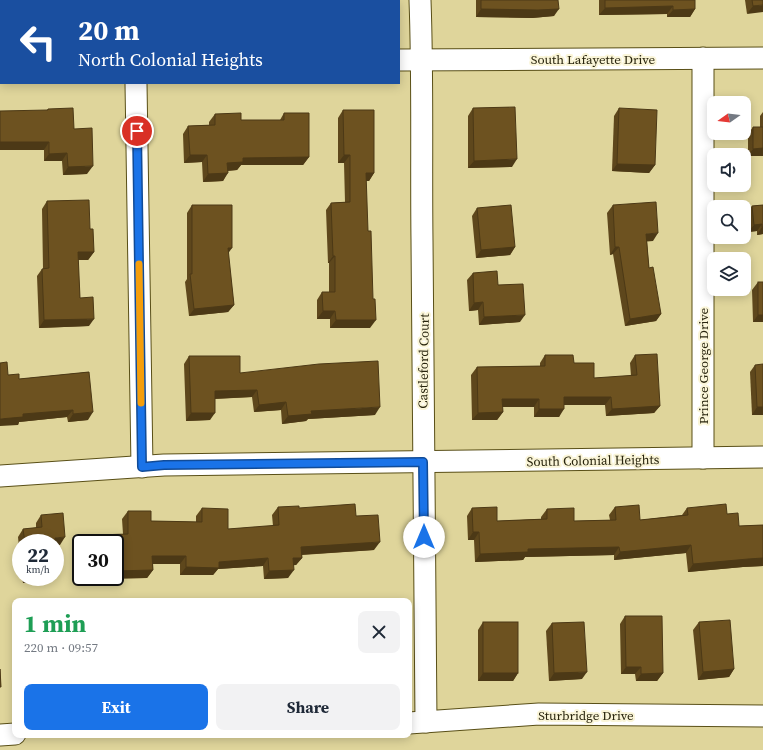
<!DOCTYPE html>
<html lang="en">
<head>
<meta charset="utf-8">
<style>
	body { margin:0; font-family:"Source Serif 4",serif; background:#f2f2f3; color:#1f2937; height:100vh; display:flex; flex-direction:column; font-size:15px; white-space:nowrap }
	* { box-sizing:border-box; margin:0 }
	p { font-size:13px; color:#747a83 }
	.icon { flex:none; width:22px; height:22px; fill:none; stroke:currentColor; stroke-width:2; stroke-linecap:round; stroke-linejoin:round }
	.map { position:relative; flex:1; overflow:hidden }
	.panel { position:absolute; left:12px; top:598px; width:400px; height:140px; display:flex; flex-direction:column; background:#fff; border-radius:8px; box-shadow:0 2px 10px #0003 }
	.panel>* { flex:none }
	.banner { position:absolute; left:0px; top:0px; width:400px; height:84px; box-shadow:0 2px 10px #0003; background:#1a4fa0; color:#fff; overflow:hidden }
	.needle { width:26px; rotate:256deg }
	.buttons { position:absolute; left:707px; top:96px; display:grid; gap:8px }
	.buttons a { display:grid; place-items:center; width:44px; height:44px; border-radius:8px; background:#fff; box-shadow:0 2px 10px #0003; font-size:20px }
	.speed { position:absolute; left:12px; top:534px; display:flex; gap:8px; font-size:20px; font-weight:700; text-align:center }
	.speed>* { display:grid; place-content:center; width:52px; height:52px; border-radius:50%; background:#fff; box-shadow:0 2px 10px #0003; line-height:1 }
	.speed small { font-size:10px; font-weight:400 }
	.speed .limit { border:2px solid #111; border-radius:6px; background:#fff; color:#111 }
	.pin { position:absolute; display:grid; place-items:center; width:34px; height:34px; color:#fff; margin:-17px; border:2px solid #fff; border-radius:50%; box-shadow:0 1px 4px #0007 }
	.me { position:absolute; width:44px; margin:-22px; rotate:0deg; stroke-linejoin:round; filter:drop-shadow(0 0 3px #0008) }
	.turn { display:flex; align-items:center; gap:14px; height:84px; padding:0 12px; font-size:18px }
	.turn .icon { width:52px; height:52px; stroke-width:2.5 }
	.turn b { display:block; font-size:28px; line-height:34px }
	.round { display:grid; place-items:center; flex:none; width:42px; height:42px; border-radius:8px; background:#f2f2f3 }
	.head { display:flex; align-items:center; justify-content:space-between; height:68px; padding:0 12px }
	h1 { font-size:24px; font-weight:700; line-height:30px; color:#1e9e55 }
	.primary-button { display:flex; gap:8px; margin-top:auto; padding:8px 12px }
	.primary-button a { flex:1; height:46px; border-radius:8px; background:#1a73e8; color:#fff; font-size:16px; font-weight:700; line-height:46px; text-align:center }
	.primary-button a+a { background:#f2f2f3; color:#1f2937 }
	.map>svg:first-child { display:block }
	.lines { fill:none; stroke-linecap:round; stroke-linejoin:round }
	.minor-casing { stroke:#594f17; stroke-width:23 }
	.minor { stroke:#fff; stroke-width:21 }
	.wall { fill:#5e471c }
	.shaded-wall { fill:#4c3916 }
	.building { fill:#6d5220; stroke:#4c3916 }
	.route-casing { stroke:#114b97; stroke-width:10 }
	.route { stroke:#1a73e8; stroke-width:7 }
	.slow { stroke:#f59e0b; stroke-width:7 }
	.labels { text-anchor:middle; stroke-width:4; stroke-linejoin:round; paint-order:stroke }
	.street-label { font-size:13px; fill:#28240d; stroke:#faf5d8 }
</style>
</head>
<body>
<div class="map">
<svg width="763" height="750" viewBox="0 0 763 750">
	<rect width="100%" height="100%" fill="#dfd59b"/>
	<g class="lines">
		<g class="minor-casing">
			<g id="minor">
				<path d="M420,0C423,80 421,160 422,240C424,401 424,562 426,722"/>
				<path d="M0,56H1"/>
				<path d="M399,60L763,58"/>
				<path d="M136,83L142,467"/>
				<path d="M703,458V58"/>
				<path d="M0,476L164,465L763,457"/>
				<path d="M409,723L539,714L763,716"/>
				<path d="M0,735L15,734"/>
			</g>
		</g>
		<use href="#minor" class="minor"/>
	</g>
	<g class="wall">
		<path d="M103,0H154L143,1H103Z"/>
		<rect x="167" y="0" width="203" height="1"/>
		<path d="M476,0H558L554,16L532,18L476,17Z"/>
		<path d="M599,0H695V9L690,17H667V14L599,15Z"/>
		<path d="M745,0H763L747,14Z"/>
		<path d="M473,108L512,167L468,168V116Z"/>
		<path d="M619,108L655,165L649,173L612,171L614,116Z"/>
		<path d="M48,109L74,129L87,174L63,175L62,161H44V150L47,110Z"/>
		<path d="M343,110L374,173L369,181H366L370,328H330V319H317V300L322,292H329V263H328L326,210L331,203L345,202L344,163H338V118Z"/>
		<path d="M763,112V156H748V134L753,127H760V116Z"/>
		<path d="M284,113L309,157L303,165H241L237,170L228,171L223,181L203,182L202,162L184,163L183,134L188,126L209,125V122L215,114L241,120H280Z"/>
		<path d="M47,201L90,229L94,252L88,260H78L80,298L89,326L39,328L37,276L42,269H43L42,209Z"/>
		<path d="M192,205L228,253L234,305L228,312L189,316L185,282L187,279V213Z"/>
		<path d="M613,205L653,241H647L649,268L661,314L656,321L625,326L613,254L610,255L607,213Z"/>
		<path d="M763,205V234L757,235V231L748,232L746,214L752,206Z"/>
		<path d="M477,208L515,247L510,255L476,258L472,216Z"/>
		<path d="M473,273L498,285L520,322L479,325L478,310L469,311L467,280Z"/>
		<path d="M758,282H763V322H753L752,290Z"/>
		<path d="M545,355L574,363L594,378L631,376L630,363L635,355L660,406L654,413L606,416L605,405H564L559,417H534V407H502L503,412L497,420H472L471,375L477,367L540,366V363Z"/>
		<path d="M189,356L240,373L375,415L308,419L306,421L282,424L281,410L254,412L252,397L215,399L210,420L186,421L184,364Z"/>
		<path d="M755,365L763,415H752L750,372Z"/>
		<path d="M89,372L88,420L68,422L67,417L19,422L18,425L8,375L19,379Z"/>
		<path d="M278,507L299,508L356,516L374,550L302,555V558L296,565H293L288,578L264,579L263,566L218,569L213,575H180V564H153V570L147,578L93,579L92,577H115V543H92V542L97,535L123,534L122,519L128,511L151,521L196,522V516L202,508L228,529L273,526L272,515Z"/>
		<path d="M615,507L640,520L682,515L687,508L727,514L739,526L763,525V566L743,567L688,572L686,553L614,560V555L525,557L523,560L475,562L474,540H468L467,516L472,508L497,521L541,519V517L547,509L574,521L610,520L609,515Z"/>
		<path d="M41,515L60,545H55L58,572L55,576V543H21V568L18,537L23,529L36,528V523Z"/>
		<path d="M22,577H54L53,580L23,583Z"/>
		<path d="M625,616L663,673L657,681H636L635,674H621L620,624Z"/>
		<path d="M483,622L518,673L513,681H478V630Z"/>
		<path d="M699,622L734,669L729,677L698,680L693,630Z"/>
		<path d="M552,623L582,679L549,681L546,631Z"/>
	</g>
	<g class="shaded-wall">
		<path d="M126,0H154L143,1H126Z"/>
		<path d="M194,0H243L242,1H193Z"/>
		<path d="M293,0H345L344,1H292Z"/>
		<path d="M763,5V12L747,14L753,6Z"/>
		<path d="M1,6V14H0V7Z"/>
		<path d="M673,6L667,14L599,15L605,8Z"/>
		<path d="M481,9H559L554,16L532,18L476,17Z"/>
		<path d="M695,9L690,17H667L673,10Z"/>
		<path d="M0,142H49L44,150H0Z"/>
		<path d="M763,148V156H748L753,149Z"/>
		<path d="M67,153L62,161H44L49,154Z"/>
		<path d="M190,155H207L202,162L184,163Z"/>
		<path d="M344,155H350L344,163H338Z"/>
		<path d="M309,157L303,165H241L237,170L222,171L227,163L243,158Z"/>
		<path d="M517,159L512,167L468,168L474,161Z"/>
		<path d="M617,164L655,165L649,173L612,171Z"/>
		<path d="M93,166L87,174L63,175L68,167Z"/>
		<path d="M228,173L223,181L203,182L208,174Z"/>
		<path d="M366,173H374L369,181H361Z"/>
		<path d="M762,224L757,231L748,232L754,225Z"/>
		<path d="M762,227H763V234L757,235Z"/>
		<path d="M658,233L653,241L641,242L646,234Z"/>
		<path d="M515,247L510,255L476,258L481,250Z"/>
		<path d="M615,247H619L613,254L610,255Z"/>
		<path d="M228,248H232L227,255Z"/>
		<path d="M78,252H94L88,260H73Z"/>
		<path d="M333,256H335L329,263H328Z"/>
		<path d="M483,302L478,310L469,311L474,303Z"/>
		<path d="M234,305L228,312L189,316L194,309Z"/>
		<path d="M323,311H335L330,319H317Z"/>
		<path d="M661,314L656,321L625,326L630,319Z"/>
		<path d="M525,315L520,322L479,325L484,317Z"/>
		<path d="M758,315H763V322H753Z"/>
		<path d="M94,319L89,326L39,328L44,320Z"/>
		<path d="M336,320H376L370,328H330Z"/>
		<path d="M257,390L252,397L209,399L215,391Z"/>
		<path d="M564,397H611L605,405H559Z"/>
		<path d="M502,399H539L534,407H497Z"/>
		<path d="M286,402L281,410L254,412L259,405Z"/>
		<path d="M660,406L654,413L606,416L612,409Z"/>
		<path d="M380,407L375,415L308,419L306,421L282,424L288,416L311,411Z"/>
		<path d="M757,407H763V415H752Z"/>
		<path d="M539,409H564L559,417H534Z"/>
		<path d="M73,410L67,417L19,422L18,425L0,426V419L23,414Z"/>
		<path d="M93,412L88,420L68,422L73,414Z"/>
		<path d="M503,412L497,420H472L478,413Z"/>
		<path d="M191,413H215L210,420L186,421Z"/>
		<path d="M473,532H479L474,540H468Z"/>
		<path d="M65,537L60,545H55V538Z"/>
		<path d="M380,542L374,550L296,555L301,547Z"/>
		<path d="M691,545L686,553L614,560L620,552Z"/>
		<path d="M619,547L614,555L525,557L523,560L475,562L480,554L528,549Z"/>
		<path d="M152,556H186L180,564H147Z"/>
		<path d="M268,558L263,566L218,569L213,575H180L186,567L219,562Z"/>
		<path d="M293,558H302L296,565L287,566Z"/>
		<path d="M763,558V566L743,567L688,572L693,564L748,559Z"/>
		<path d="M153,570L147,578L93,579L94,577H115V571Z"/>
		<path d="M294,570L288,578L264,579L269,571Z"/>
		<path d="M26,577H54L53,580L23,583Z"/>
		<path d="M626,667H641L635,674H621Z"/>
		<path d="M734,669L729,677L698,680L703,672Z"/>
		<path d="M587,672L582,679L549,681L554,673Z"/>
		<path d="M483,673H518L513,681H478Z"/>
		<path d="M663,673L657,681H636L641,674Z"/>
	</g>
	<g class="building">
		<path d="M0,0H59V1H1V6L0,7Z"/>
		<rect x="109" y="0" width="21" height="1"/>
		<rect x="173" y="0" width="22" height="1"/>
		<rect x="245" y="0" width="50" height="1"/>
		<rect x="347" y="0" width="23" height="1"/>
		<path d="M481,0H558L559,9L538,10L481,9Z"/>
		<path d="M605,0H695V9L673,10V6L605,8Z"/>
		<path d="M752,0H763V5L753,6Z"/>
		<path d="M515,107L517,159L474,161L473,108Z"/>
		<path d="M73,108L74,129L92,128L93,166L68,167L67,153L49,154V142H0V111L48,110V109Z"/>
		<path d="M619,108L657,110L655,165L617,164Z"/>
		<path d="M343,110H374V173H366L368,231H371L373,299H375L376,320H336L335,311H323L322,292H335V256H333L331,203L350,202V155H344Z"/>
		<path d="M241,113V120H284V113H309V157L243,158V162L227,163L228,173L208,174L207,155H190L188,126L215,125V114Z"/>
		<path d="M753,127H763V148L753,149Z"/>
		<path d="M89,200L90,229H93L94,252H78L80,298L93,297L94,319L44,320L42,269L49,268L47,201Z"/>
		<path d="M656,202L658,233L646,234L649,268L653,267L661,314L630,319L619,247H615L613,205Z"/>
		<path d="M192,205H232V248H228L234,305L194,309L190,274H192Z"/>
		<path d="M511,205L515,247L481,250L477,208Z"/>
		<path d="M763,205V227H762V224L754,225L752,206Z"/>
		<path d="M497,271L498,285L523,284L525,315L484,317L483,302L474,303L473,273Z"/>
		<rect x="758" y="282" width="5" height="33"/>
		<path d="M657,354L660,406L612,409L611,397H564V409H539V399H502L503,412L478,413L477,367L545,366V355H573L574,363H594V378L637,375L635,355Z"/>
		<path d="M189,356H240V373L319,364L378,361L380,407L311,411L312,414L288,416L286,402L259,405L257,390L215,391V413H191Z"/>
		<path d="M7,362L8,375L19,374V379L89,372L93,412L73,414V410L23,414V417L0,419V363Z"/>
		<path d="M763,364V407H757L755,365Z"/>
		<path d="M355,504L356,516L378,515L380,542L301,547L302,558H293L294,570L269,571L268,558L219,562V568L186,567V556H152L153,570L115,571V543H97V535L128,534V511H151V521L202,522V508L228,509V529L279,525L278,507L299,506V508Z"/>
		<path d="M726,504L727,514L738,513L739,526L763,525V558L748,559L693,564L691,545L620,552L619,547L528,549V552L480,554L479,532H473L472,508L497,507V521L547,519V509L574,508V521L616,520L615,507L639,505L640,520L688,515L687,508Z"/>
		<path d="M63,513L65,537L55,538L58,572H55V543H25L23,529L42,527L41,515Z"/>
		<path d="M625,616H662L663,673L641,674V667H626Z"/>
		<path d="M730,620L734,669L703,672L699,622Z"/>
		<rect x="483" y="622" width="35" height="51"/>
		<path d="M584,622L587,672L554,673L552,623Z"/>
		<path d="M0,669L1,687H0Z"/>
	</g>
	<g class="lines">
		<g class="route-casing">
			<path id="route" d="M137,131L142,467L164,465L423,462L424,537"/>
		</g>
		<use href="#route" class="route"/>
		<path class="slow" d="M139,264L141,403"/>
	</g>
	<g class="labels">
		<g class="street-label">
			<text x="593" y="64">South Lafayette Drive</text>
			<text transform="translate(423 361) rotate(-89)" y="5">Castleford Court</text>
			<text transform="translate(703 366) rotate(-90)" y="5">Prince George Drive</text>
			<text transform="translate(593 460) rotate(-1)" y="5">South Colonial Heights</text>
			<text x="586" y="720">Sturbridge Drive</text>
		</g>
	</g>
</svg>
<div class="buttons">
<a><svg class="needle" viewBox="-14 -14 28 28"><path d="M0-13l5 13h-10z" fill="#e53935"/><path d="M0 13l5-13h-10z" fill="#747a83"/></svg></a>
<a><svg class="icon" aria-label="sound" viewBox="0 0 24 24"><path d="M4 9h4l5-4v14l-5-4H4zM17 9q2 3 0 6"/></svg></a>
<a><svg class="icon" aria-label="search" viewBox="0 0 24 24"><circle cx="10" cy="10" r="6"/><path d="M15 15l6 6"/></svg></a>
<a><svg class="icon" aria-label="layers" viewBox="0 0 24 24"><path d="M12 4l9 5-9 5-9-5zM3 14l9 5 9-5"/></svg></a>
</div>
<div class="speed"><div>22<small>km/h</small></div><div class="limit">30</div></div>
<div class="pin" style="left:137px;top:131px;background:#d93025"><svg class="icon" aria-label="arrive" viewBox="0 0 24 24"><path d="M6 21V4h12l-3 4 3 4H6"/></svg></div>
<svg class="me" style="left:424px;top:537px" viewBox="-20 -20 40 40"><circle r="19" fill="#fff"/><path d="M0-13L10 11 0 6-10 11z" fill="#1a73e8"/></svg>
<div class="banner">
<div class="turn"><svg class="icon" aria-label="left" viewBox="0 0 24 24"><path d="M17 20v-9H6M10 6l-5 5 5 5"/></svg><div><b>20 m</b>North Colonial Heights</div></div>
</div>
<section class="panel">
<div class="head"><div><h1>1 min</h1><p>220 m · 09:57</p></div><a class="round"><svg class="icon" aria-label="close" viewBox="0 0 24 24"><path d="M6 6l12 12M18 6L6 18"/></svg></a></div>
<div class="primary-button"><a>Exit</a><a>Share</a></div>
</section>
</div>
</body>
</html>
